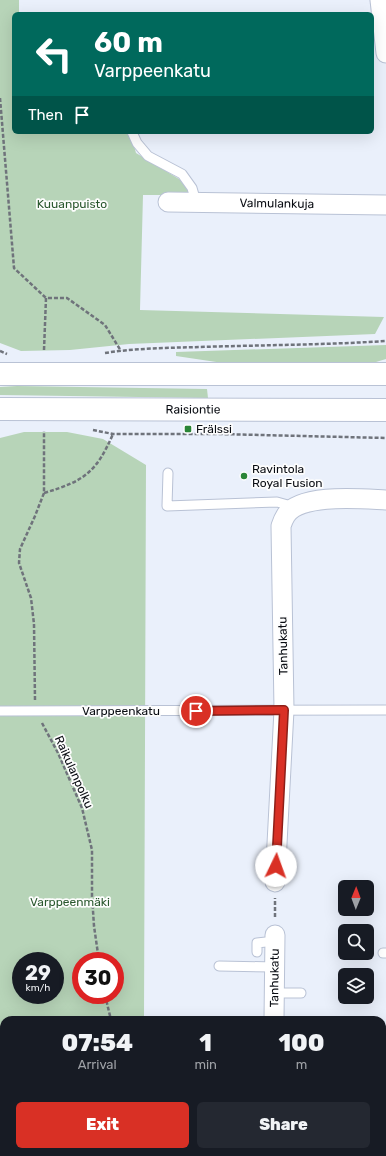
<!DOCTYPE html>
<html lang="en">
<head>
<meta charset="utf-8">
<style>
	body { margin:0; font-family:Rubik,sans-serif; background:#242831; color:#f1f3f6; height:100vh; display:flex; flex-direction:column; font-size:15px; white-space:nowrap }
	* { box-sizing:border-box; margin:0 }
	p { font-size:13px; color:#9ea1a6 }
	.icon { flex:none; width:22px; height:22px; fill:none; stroke:currentColor; stroke-width:2; stroke-linecap:round; stroke-linejoin:round }
	.map { position:relative; flex:1; overflow:hidden }
	.side { position:absolute; left:0px; top:1016px; width:386px; height:140px; display:flex; flex-direction:column; background:#171b24; border-radius:12px 12px 0 0; box-shadow:0 4px 16px #0002 }
	.side>* { flex:none }
	.banner { position:absolute; left:12px; top:12px; width:362px; height:122px; border-radius:6px; box-shadow:0 4px 16px #0002; background:#00695c; color:#fff; overflow:hidden }
	.needle { width:26px; rotate:1deg }
	.controls { position:absolute; left:338px; top:880px; display:grid; gap:8px }
	.controls a { display:grid; place-items:center; width:36px; height:36px; border-radius:6px; background:#171b24; box-shadow:0 4px 16px #0002; font-size:20px }
	.speed { position:absolute; left:12px; top:952px; display:flex; gap:8px; font-size:20px; font-weight:700; text-align:center }
	.speed>* { display:grid; place-content:center; width:52px; height:52px; border-radius:50%; background:#171b24; box-shadow:0 4px 16px #0002; line-height:1 }
	.speed small { font-size:10px; font-weight:400 }
	.speed .limit { border:6px solid #d22; background:#fff; color:#111 }
	.pin { position:absolute; display:grid; place-items:center; width:34px; height:34px; color:#fff; margin:-17px; border:2px solid #fff; border-radius:50%; box-shadow:0 1px 4px #0007 }
	.me { position:absolute; width:44px; margin:-22px; rotate:3deg; stroke-linejoin:round; filter:drop-shadow(0 0 3px #0008) }
	.turn { display:flex; align-items:center; gap:14px; height:84px; padding:0 16px; font-size:18px }
	.turn .icon { width:52px; height:52px; stroke-width:2.5 }
	.turn b { display:block; font-size:28px; line-height:34px }
	.then { display:flex; align-items:center; height:38px; padding:0 16px; background:#0003; gap:8px; font-size:15px }
	.eta { display:flex; justify-content:space-evenly; align-items:center; height:68px; text-align:center }
	.eta b { font-size:24px; font-weight:800; line-height:28px }
	.button { display:flex; gap:8px; margin-top:auto; padding:8px 16px }
	.button a { flex:1; height:46px; border-radius:6px; background:#d93025; color:#fff; font-size:16px; font-weight:800; line-height:46px; text-align:center }
	.button a+a { background:#242831; color:#f1f3f6 }
	.map>svg:first-child { display:block }
	.green { fill:#b7d4b8; fill-rule:evenodd }
	.lines { fill:none; stroke-linecap:round; stroke-linejoin:round }
	.lane-casing { stroke:#b9c2d5; stroke-width:11 }
	.street-casing { stroke:#b9c2d5; stroke-width:21 }
	.secondary-casing { stroke:#b9c2d5; stroke-width:24 }
	.path { stroke:#6f737b; stroke-width:2.5; stroke-dasharray:4 2; stroke-linecap:butt }
	.lane { stroke:#fff; stroke-width:9 }
	.street { stroke:#fff; stroke-width:19 }
	.secondary { stroke:#fff; stroke-width:22 }
	.route-casing { stroke:#8d1f18; stroke-width:10 }
	.route { stroke:#d93025; stroke-width:7 }
	.poi-dot { fill:#2a8536; stroke:#fdfdfd; stroke-width:1.5 }
	.labels { text-anchor:middle; stroke-width:3.5; stroke-linejoin:round; paint-order:stroke }
	.street-label { font-size:12px; fill:#090c12; stroke:#fdfdfd }
	.park-label { font-size:12px; fill:#2a582e; stroke:#fdfdfd }
	.poi-label { font-size:12px; fill:#090c12; stroke:#fdfdfd; text-anchor:start }
</style>
</head>
<body>
<div class="map">
<svg width="386" height="1156" viewBox="0 0 386 1156">
	<rect width="100%" height="100%" fill="#eaf0fb"/>
	<g class="green">
		<path d="M0,0H19V14H14V132H130L136,153L179,179L190,192L188,195H143L140,310L384,317L375,334L129,344L70,350L21,351L0,343Z"/>
		<path d="M386,345V359L366,365L223,363L176,356V352Z"/>
		<path d="M17,386L207,389L208,398L0,395V387Z"/>
		<path d="M24,432H67L103,439L146,465L144,1020H4V1152H382V1072H386V1156H0V438ZM21,961H55V995H21ZM81,961H115V995H81Z"/>
	</g>
	<g class="lines">
		<g class="lane-casing">
			<g id="lane">
				<path d="M132,132L137,143L148,156L182,174L192,188L196,202"/>
				<path d="M168,473L167,506L277,502L295,507"/>
				<path d="M0,711L386,710"/>
				<path d="M257,952V943L275,941"/>
				<path d="M383,953H386"/>
				<path d="M219,966L275,967"/>
				<path d="M274,993H301"/>
			</g>
		</g>
		<g class="street-casing">
			<g id="street">
				<path d="M380,0L386,53"/>
				<path id="s1" d="M168,202L386,205"/>
				<path d="M275,882L284,710L281,526C282,523 284,518 286,515C301,493 362,499 386,500"/>
				<path id="s2" d="M274,1020L275,935"/>
				<path d="M382,1050H386"/>
			</g>
		</g>
		<g class="secondary-casing">
			<g id="secondary">
				<path d="M0,374H386"/>
				<path id="s3" d="M0,409L386,410"/>
			</g>
		</g>
		<g class="path">
			<path d="M0,98L14,268L46,298"/>
			<path d="M44,350L46,298H67L105,325L121,351"/>
			<path d="M0,351L7,354"/>
			<path d="M105,353C136,348 168,348 199,347C262,345 324,345 386,341"/>
			<path d="M93,430L113,434H219L386,438"/>
			<path d="M44,493C84,481 96,473 113,434"/>
			<path d="M35,700L34,624L31,598L19,563L20,549L35,516L44,493V431"/>
			<path d="M42,723L58,753L82,808L92,850V896L94,926L99,961"/>
			<path d="M275,917V898"/>
			<path d="M105,995L111,1020"/>
			<path d="M0,1106L4,1090"/>
			<path d="M331,1152L337,1156"/>
			<path d="M104,1156L105,1152"/>
			<path d="M221,1156L224,1152"/>
		</g>
		<use href="#lane" class="lane"/>
		<use href="#street" class="street"/>
		<use href="#secondary" class="secondary"/>
	</g>
	<g class="lines">
		<g class="route-casing">
			<path id="route" d="M196,711L284,710L276,866"/>
		</g>
		<use href="#route" class="route"/>
	</g>
	<g class="poi-dot">
		<rect x="184" y="425" width="8" height="8" rx="2"/>
		<circle cx="244" cy="476" r="4"/>
	</g>
	<g class="labels">
		<g class="street-label">
			<text dy="4" stroke="none"><textPath href="#s1" startOffset="109">Valmulankuja</textPath></text>
			<text dy="4" stroke="none"><textPath href="#s3" startOffset="193">Raisiontie</textPath></text>
			<text transform="translate(283 646) rotate(-91)" y="4">Tanhukatu</text>
			<text x="121" y="715">Varppeenkatu</text>
			<text transform="translate(74 772) rotate(66)" y="4">Raikulanpolku</text>
			<text dy="4" stroke="none"><textPath href="#s2" startOffset="42">Tanhukatu</textPath></text>
		</g>
		<g class="park-label">
			<text x="72" y="208">Kuuanpuisto</text>
			<text x="70" y="906">Varppeenmäki</text>
		</g>
		<g class="poi-label">
			<text x="196" y="433">Frälssi</text>
			<text x="252" y="473">Ravintola<tspan x="252" dy="14">Royal Fusion</tspan></text>
		</g>
	</g>
</svg>
<div class="controls">
<a><svg class="needle" viewBox="-14 -14 28 28"><path d="M0-13l5 13h-10z" fill="#e53935"/><path d="M0 13l5-13h-10z" fill="#9ea1a6"/></svg></a>
<a><svg class="icon" aria-label="search" viewBox="0 0 24 24"><circle cx="10" cy="10" r="6"/><path d="M15 15l6 6"/></svg></a>
<a><svg class="icon" aria-label="layers" viewBox="0 0 24 24"><path d="M12 4l9 5-9 5-9-5zM3 14l9 5 9-5"/></svg></a>
</div>
<div class="speed"><div>29<small>km/h</small></div><div class="limit">30</div></div>
<div class="pin" style="left:196px;top:711px;background:#d93025"><svg class="icon" aria-label="arrive" viewBox="0 0 24 24"><path d="M6 21V4h12l-3 4 3 4H6"/></svg></div>
<svg class="me" style="left:276px;top:866px" viewBox="-20 -20 40 40"><circle r="19" fill="#fff"/><path d="M0-13L10 11 0 6-10 11z" fill="#d93025"/></svg>
<div class="banner">
<div class="turn"><svg class="icon" aria-label="left" viewBox="0 0 24 24"><path d="M17 20v-9H6M10 6l-5 5 5 5"/></svg><div><b>60 m</b>Varppeenkatu</div></div>
<div class="then">Then<svg class="icon" aria-label="arrive" viewBox="0 0 24 24"><path d="M6 21V4h12l-3 4 3 4H6"/></svg></div>
</div>
<section class="side">
<div class="eta">
<div><b>07:54</b><p>Arrival</p></div>
<div><b>1</b><p>min</p></div>
<div><b>100</b><p>m</p></div>
</div>
<div class="button"><a>Exit</a><a>Share</a></div>
</section>
</div>
</body>
</html>
